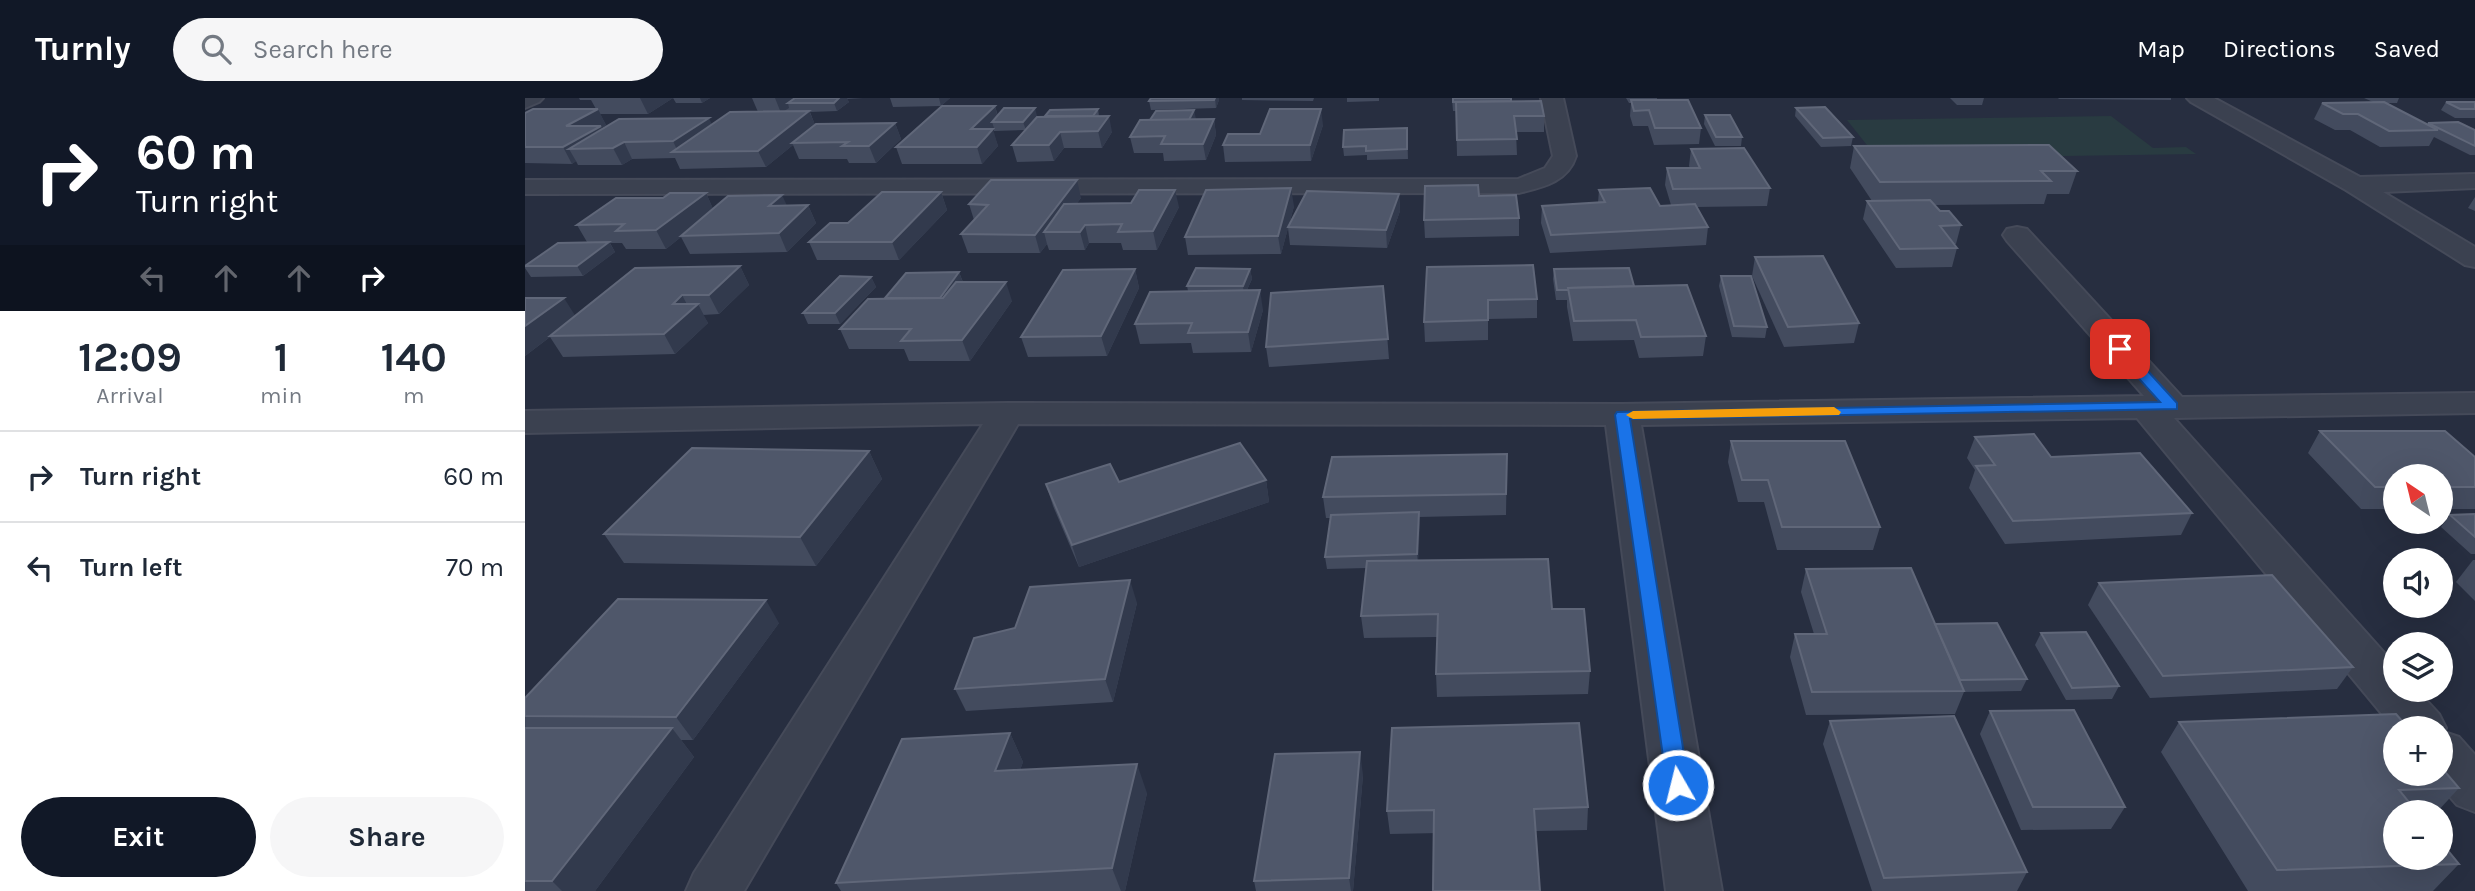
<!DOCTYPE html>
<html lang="en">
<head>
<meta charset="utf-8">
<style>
	body { margin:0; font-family:Karla,sans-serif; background:#f6f6f7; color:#1f2937; height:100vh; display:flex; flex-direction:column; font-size:26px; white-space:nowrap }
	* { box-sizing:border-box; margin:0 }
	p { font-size:23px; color:#747a83 }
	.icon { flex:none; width:38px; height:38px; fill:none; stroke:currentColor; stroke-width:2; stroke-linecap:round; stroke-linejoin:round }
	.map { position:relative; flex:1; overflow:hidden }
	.side { display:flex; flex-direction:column; background:#fff; width:525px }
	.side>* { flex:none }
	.banner { background:#111827; color:#fff; overflow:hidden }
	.needle { width:46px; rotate:325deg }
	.fabs { position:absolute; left:1858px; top:366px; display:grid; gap:14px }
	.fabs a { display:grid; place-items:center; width:70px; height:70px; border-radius:50%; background:#fff; box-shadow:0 7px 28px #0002; font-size:35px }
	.pin { position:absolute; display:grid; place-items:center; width:60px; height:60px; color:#fff; margin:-30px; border-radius:14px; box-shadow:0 4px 10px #0006 }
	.me { position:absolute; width:77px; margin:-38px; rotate:352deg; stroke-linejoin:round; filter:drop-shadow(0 0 5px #0008) }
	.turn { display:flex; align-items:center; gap:24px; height:147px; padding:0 21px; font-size:32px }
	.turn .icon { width:91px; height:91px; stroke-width:2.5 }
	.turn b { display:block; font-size:49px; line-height:60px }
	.lanes { display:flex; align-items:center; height:66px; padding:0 21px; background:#0003; justify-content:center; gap:35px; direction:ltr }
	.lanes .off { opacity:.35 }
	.eta { display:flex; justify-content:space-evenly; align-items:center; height:119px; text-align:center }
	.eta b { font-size:42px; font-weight:700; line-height:49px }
	.primary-button { display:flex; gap:14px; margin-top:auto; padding:14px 21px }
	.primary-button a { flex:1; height:80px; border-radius:42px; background:#111827; color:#fff; font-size:28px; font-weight:700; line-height:80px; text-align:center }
	.primary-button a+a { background:#f6f6f7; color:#1f2937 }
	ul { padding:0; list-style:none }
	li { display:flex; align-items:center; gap:21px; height:91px; padding:0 21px; border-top:2px solid #e0e1e3 }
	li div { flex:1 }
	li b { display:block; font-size:26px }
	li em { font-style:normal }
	header { display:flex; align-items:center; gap:42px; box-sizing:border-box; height:98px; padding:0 35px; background:#111827; color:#fff }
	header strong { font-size:33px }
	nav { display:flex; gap:38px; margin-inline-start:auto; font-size:24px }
	.search { width:490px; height:63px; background:#f6f6f7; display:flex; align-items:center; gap:18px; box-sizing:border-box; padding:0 24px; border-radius:38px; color:#747a83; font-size:26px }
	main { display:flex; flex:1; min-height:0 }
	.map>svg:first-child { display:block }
	.green { fill:#293b41 }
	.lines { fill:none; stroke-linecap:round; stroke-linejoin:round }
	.minor-casing { stroke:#454a59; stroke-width:4 }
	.minor { fill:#3b4150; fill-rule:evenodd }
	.wall { fill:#434b5e }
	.shaded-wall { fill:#323a4d }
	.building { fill:#4f576a; stroke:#606779; stroke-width:2 }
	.route { fill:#1a73e8; stroke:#114b97; stroke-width:2 }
	.slow { fill:#f59e0b }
</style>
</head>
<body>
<header>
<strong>Turnly</strong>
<div class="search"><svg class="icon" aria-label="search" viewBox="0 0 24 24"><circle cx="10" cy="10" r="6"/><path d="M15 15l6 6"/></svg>Search here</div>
<nav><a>Map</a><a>Directions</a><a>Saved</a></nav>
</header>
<main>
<section class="side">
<div class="banner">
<div class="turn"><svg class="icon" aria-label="right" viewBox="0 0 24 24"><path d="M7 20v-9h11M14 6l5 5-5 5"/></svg><div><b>60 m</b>Turn right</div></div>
<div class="lanes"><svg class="icon off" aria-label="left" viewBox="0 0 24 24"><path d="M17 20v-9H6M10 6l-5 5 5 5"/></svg><svg class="icon off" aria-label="ahead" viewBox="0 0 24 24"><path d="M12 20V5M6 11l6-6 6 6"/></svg><svg class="icon off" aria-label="ahead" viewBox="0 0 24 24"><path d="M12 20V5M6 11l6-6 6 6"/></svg><svg class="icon" aria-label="right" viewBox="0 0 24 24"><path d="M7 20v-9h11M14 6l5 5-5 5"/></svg></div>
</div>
<div class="eta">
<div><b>12:09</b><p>Arrival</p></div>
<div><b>1</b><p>min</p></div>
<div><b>140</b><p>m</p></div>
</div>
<ul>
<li><svg class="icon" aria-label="right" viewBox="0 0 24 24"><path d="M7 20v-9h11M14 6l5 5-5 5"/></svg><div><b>Turn right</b></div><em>60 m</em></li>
<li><svg class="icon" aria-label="left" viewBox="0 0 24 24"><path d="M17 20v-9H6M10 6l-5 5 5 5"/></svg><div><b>Turn left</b></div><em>70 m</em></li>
</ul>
<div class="primary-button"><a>Exit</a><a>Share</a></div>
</section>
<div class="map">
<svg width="1950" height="793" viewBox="0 0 1950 793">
	<rect width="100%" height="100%" fill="#272e40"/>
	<path class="green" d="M1586,18L1628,50L1661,49L1671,56L1353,61L1322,22Z"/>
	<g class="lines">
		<g class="minor-casing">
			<g id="minor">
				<path d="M0,0H18L14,4L0,10Z"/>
				<path d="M1016,0H1038L1051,58C1043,84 1018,89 994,95L0,96V82L993,81L1020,70L1028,58Z"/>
				<path d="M1662,0H1689L1835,79L1950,76V90L1858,94L1950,149V169L1940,167L1821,92L1666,4Z"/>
				<path d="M1492,129L1502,131L1657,299L1950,295V315L1649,320L1871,568V592H1892L1914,616L1921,630L1919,634L1934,639L1950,657V714L1932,707L1905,676H1916V630H1871V633L1612,320L1116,327L1197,793H1141L1081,327L493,326L219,793H161L169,775L458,326L0,335V313L482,305L1097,306L1619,298L1482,143L1478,137L1482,131Z"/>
			</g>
		</g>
		<use href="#minor" class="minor"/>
	</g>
	<g class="wall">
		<path d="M54,0H185L177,5H151L148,0L123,16H75L81,27L76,30L77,31L187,27L233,14L227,0H338L322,1L324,4L312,13L285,14L290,27L370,25L376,41L351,65H324L322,61H274L268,47L241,69L155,71L150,60L107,61L97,67H53L51,63L47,66L0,65V15L71,11L66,2H55Z"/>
		<path d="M365,0H425L416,8L368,9Z"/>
		<path d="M717,0H789L788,3L717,2Z"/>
		<path d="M822,0H854V3L822,4Z"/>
		<path d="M927,0H986V3L1019,18V34H991L992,57L932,58L931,13H928Z"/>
		<path d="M1101,0H1132V2L1176,30L1174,46L1129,47L1123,28H1108L1105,18L1106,5H1104Z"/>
		<path d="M1425,0H1459L1457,7H1432Z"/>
		<path d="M1533,0H1646V2L1534,1Z"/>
		<path d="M1839,0H1874L1872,5H1862L1903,27V25L1950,32V57H1945L1909,39L1904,48L1855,49L1825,32H1810L1789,21L1797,5L1848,4Z"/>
		<path d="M694,2L691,10L626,12L624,3Z"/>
		<path d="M1921,4H1950V20H1930L1916,12Z"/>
		<path d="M470,8L473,18H520L573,11L574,18L587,34L577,50H539L529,63L492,64L487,47L500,32L469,33V30L467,31L473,48L457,66H377L371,49Z"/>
		<path d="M1271,10L1328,39L1326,48L1296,49L1270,18Z"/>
		<path d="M1180,17L1217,39L1216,48H1190L1179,26Z"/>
		<path d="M689,21L691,37L681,62L639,63L638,55H609L605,39L670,22Z"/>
		<path d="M798,27L786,63L700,64L698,47L735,36Z"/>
		<path d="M882,30L883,61L842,62V57L819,58L818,49Z"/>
		<path d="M1329,48L1552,73L1544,96H1522L1519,106L1409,107L1415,113L1436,127L1431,146H1429L1432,150L1427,169L1371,170L1338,121L1342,103H1347L1325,70Z"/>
		<path d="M1166,51L1245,90L1242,108L1171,109L1183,129L1181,147L1025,155L1016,125L1017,108L1073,105L1074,92L1135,108L1146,107L1140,87L1142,70H1165L1164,68Z"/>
		<path d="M416,94L422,112L374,162H292L284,144L323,125Z"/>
		<path d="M181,95L188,111L283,107L291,125L262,154L165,156L156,139L141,151H101L97,145H85L90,154L58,178L6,179L0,170V168L62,144L52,127L138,100Z"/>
		<path d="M874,96L875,113L862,150L765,147L763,130L756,156L663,157L660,139L769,108L764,127Z"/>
		<path d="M954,98L994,120V138L900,140L899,122Z"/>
		<path d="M1950,99V113L1943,110Z"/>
		<path d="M556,100L552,105L654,109L632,152H598L596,145H564L560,152H524L522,146L515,155H443L436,136L449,122L444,106Z"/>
		<path d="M1230,159L1334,225L1329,245L1259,249L1227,178Z"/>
		<path d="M215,168L224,187L194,216L178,217L183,225L150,256L38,259L25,239L0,258V200L51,218Z"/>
		<path d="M902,169L1012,201V220L963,221V242L900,244L899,224Z"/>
		<path d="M610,171L614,190L582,258L503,259L496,239Z"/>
		<path d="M725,171L727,181L722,192L738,212L726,254L668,255L666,245L615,246L610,226L663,193L662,188Z"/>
		<path d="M1029,171L1109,188L1181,238L1178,258L1114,260L1109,242L1048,243L1042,209V202H1031L1028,181Z"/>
		<path d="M434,174L438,184L487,203L445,263H384L379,251H324L315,231L360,200Z"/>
		<path d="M1196,178L1242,229L1240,240L1207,239L1194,188Z"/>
		<path d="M346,179L351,189L315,226H283L278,215Z"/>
		<path d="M858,188L864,261L744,269L741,249Z"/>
		<path d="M1795,333L1950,389V411H1916V378H1871V411H1836L1783,355Z"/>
		<path d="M1450,339L1526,359L1667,415L1656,437L1480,446L1444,390L1450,372L1442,360Z"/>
		<path d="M1206,343L1355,429L1348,452H1252L1239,404H1213L1203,364Z"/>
		<path d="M344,353L357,381L291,468L99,465L79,436Z"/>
		<path d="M982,356L981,417L894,419L893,463L1027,511L1065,573L1063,596L912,599L911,576L912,539L839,540L836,518L842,470L802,471L800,459L806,420H801L798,399Z"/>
		<path d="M741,382L744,404L554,469L528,408L521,386L594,384Z"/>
		<path d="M1950,416V456H1946L1916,429L1925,417Z"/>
		<path d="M1948,462H1950V503L1931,484Z"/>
		<path d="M1281,471L1410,526L1502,581L1496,593L1439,594L1430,616L1281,617L1265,559L1270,536H1289L1276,494Z"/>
		<path d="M1574,485L1828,569L1812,591L1625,600L1563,507Z"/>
		<path d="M612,505L588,604L441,613L430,591Z"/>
		<path d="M254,525L168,642H156L169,659L70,793H0V600Z"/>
		<path d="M1516,535L1594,588L1587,601L1541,602L1510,547Z"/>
		<path d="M1465,613L1600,709L1586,731L1496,732L1455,636Z"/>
		<path d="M1305,623L1502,774L1492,793H1347L1298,646Z"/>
		<path d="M1654,624L1934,690L1912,714H1871L1934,766L1908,793H1723L1636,654Z"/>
		<path d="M485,635L498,664L495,672L622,695L600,793H316L311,785Z"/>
		<path d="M838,677L828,793H731L729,783Z"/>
		<path d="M1063,709L1062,732L1011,733L865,736L862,713Z"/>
	</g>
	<g class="shaded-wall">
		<path d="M115,0H148L123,16Z"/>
		<path d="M175,0H185L177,5Z"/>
		<path d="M250,0H276L263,5L264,10L256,15Z"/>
		<path d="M314,0H322L324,4L312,13L309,5Z"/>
		<path d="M414,0H425L416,8Z"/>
		<path d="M690,0H694V2L691,10Z"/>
		<path d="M470,8L474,24H467L469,30L451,48L446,31Z"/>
		<path d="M510,10L512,18L501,32L498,24Z"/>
		<path d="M73,11L81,27L76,30L84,45L44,51L51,63L47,66L38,49L41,28Z"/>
		<path d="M796,11L798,27L786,63L785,47Z"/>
		<path d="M669,12L671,21L665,32L664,23Z"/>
		<path d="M284,13L291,29L267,45L268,47L241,69L233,53Z"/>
		<path d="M584,18L587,34L577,50L573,33Z"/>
		<path d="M184,20L191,36L153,54L148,43Z"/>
		<path d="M689,21L691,37L681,62L678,46Z"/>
		<path d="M370,25L376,41L351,65L344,48Z"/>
		<path d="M468,31L473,48L457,66L452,49Z"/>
		<path d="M535,34L539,50L529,63L524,47Z"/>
		<path d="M99,44L107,61L97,67L88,50Z"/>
		<path d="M552,82L556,100L531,134H519L522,146L515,155L510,137Z"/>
		<path d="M766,90L769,108L756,156L753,138Z"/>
		<path d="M650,92L654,109L632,152L628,133Z"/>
		<path d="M416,94L422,112L374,162L367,144Z"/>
		<path d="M181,95L189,113L141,151L131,132Z"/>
		<path d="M874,96L875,113L862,150L861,132Z"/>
		<path d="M257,97L265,114L244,108Z"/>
		<path d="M283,107L291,125L262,154L254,135Z"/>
		<path d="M560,127L564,145L560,152L555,134Z"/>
		<path d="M84,144L90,154L58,178L52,168Z"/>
		<path d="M215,168L224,187L194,216L184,197Z"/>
		<path d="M610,171L614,190L582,258L576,238Z"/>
		<path d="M725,171L727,181L719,198L718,188Z"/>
		<path d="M434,174L438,185L418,211L414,200Z"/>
		<path d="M346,179L351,189L315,226L310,215Z"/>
		<path d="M481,184L487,203L445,263L437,242Z"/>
		<path d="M735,192L738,212L726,254L723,234Z"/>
		<path d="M157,197L165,212L173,206L183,225L150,256L139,236L148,206Z"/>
		<path d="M39,200L51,219L0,258V228Z"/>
		<path d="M344,353L357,381L291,468L275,439Z"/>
		<path d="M741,382L744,404L554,469L547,447Z"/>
		<path d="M894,414L895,426L893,468L892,456Z"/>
		<path d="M605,482L612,505L588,604L580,581Z"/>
		<path d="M241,502L254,525L168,642L151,619Z"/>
		<path d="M147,630L169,659L70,793H37L27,783Z"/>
		<path d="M485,635L498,664L484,703L470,673Z"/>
		<path d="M835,654L838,677L828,793H826L824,780Z"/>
		<path d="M612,666L622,695L600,793H596L587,770Z"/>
	</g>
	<g class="building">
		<path d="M270,0H314L309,5H263Z"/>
		<path d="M626,0H690L689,2L624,3Z"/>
		<path d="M928,0H986V3L928,4Z"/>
		<path d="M1106,2H1163L1176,30H1130L1124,12L1109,13Z"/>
		<path d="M1016,3L1019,18H989L992,41L932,42L931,4Z"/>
		<path d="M1859,4L1913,32L1864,33L1833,16H1818L1797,5Z"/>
		<path d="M1921,4H1950V11H1935Z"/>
		<path d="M417,8H470L446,31H468L452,49H371Z"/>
		<path d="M1300,9L1328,39L1298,40L1271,10Z"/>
		<path d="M479,10H510L498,24H467Z"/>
		<path d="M8,11H73L41,28H76L38,49H0V15Z"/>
		<path d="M573,11L568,18H520L525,12Z"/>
		<path d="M745,11H796L785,47H698L703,36H735Z"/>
		<path d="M669,12L664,22H625L631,13Z"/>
		<path d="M284,13L233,53L147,54L205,14Z"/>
		<path d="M1180,17H1205L1217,39H1191Z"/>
		<path d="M584,18L573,33L535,34L524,47H487L512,19Z"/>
		<path d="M184,20L148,43L99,44L88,50L44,51L94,21Z"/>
		<path d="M689,21L678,46H636L640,38L605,39L615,22Z"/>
		<path d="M1933,24L1950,32V48L1903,25Z"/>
		<path d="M370,25L344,48H317L323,44L267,45L291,26Z"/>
		<path d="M882,30V51L841,53V48L818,49L819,32Z"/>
		<path d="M1524,47L1552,73H1516L1526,83L1355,84L1329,48Z"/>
		<path d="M1219,50L1245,90L1148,91L1142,70H1175L1166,51Z"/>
		<path d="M466,82H552L510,137L436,136L463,107L444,106Z"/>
		<path d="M953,87L954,98L991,97L994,120L899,122L900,88Z"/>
		<path d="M766,90L753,138L660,139L681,92Z"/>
		<path d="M1125,90L1135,108L1170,106L1183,129L1026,137L1017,108L1080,104L1074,92Z"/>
		<path d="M614,92H650L628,133L593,134L597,126L560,127L555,134H519L539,106L606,105Z"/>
		<path d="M782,93L874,96L861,132L763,129Z"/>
		<path d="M357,94H416L367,144H284L305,125H323Z"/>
		<path d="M145,95H181L131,132L91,133L99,126L52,127L91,100H138Z"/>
		<path d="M257,97L244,108L283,107L254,135L156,138L203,98Z"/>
		<path d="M1405,102L1415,113H1424L1436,127L1415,128L1432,150L1375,151L1342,103Z"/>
		<path d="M84,144L52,168H0L33,145Z"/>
		<path d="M1298,158L1334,225L1263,229L1230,159Z"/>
		<path d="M1008,167L1012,201L963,202V222L899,224L902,169Z"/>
		<path d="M215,168L184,197H157L148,206H173L139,236L25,238L110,170Z"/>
		<path d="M671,170L725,171L718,188H662Z"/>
		<path d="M1104,170L1109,188L1043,190V192H1032L1029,171Z"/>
		<path d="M610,171L576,238L496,239L538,172Z"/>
		<path d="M434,174L415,200H360L381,175Z"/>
		<path d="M315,178L346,179L310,215H278Z"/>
		<path d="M1196,178H1226L1242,229L1209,228Z"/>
		<path d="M431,184H481L437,242L376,243L386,231H315L343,201L418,200Z"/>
		<path d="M1162,187L1181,238L1116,239L1111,222L1049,223L1043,190Z"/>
		<path d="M858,188L863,241L741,249L746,195Z"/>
		<path d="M735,192L723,234L663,235L667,225L610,226L625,194Z"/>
		<path d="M0,200H39L0,228Z"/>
		<path d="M1795,333H1920L1950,359V389H1916V378H1871V389H1850Z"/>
		<path d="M1509,336L1526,359L1615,355L1667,415L1488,423L1451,368L1470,367L1450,339Z"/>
		<path d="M1206,343H1320L1355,429H1257L1243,382H1217Z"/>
		<path d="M715,345L741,382L547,447L521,386L585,366L594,384Z"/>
		<path d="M167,350L344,353L275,439L79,436Z"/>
		<path d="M982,356L981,396L798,399L807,359Z"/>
		<path d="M894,414L892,456L800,459L806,417Z"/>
		<path d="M1950,416V439L1925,417Z"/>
		<path d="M1023,461L1027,511H1059L1065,573L911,576L913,516L836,518L842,463Z"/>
		<path d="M1386,470L1439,593L1287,594L1270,536H1302L1281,471Z"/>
		<path d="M1747,477L1828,569L1638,578L1574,485Z"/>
		<path d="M605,482L580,581L430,591L449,540L490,530L505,489Z"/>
		<path d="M93,501L241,502L151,619L0,618V600Z"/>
		<path d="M1472,525L1502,581L1435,582L1410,526Z"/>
		<path d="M1561,534L1594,588L1547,590L1516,535Z"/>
		<path d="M1549,612L1600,709H1508L1465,613Z"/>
		<path d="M1871,616L1883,630H1871V676H1916V669L1934,690L1874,692L1892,714H1871V760H1916V744L1934,766L1752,772L1654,624Z"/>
		<path d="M1429,618L1502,774L1359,780L1305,623Z"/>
		<path d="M1054,625L1063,709L1009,711L1015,793H908L909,712L862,713L867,630Z"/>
		<path d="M0,630H147L27,783H0Z"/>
		<path d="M485,635L470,673L612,666L587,770L311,785L377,641Z"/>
		<path d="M835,654L824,780L729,783L750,656Z"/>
	</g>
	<path class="route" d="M1595,247L1600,248L1652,305V311L1105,321L1164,687L1160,694L1153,696L1145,694L1142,687L1090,317L1092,314L1635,304L1590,254L1588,251Z"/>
	<path class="slow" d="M1309,309L1316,314L1314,317L1108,321L1101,317L1108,313Z"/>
</svg>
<div class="fabs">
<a><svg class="needle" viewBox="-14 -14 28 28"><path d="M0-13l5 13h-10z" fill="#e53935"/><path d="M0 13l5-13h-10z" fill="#747a83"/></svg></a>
<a><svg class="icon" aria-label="sound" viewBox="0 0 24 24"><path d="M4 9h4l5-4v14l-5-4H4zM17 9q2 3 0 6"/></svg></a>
<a><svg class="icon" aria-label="layers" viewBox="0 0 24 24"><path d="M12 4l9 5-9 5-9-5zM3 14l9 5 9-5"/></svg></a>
<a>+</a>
<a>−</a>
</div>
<div class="pin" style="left:1595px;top:251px;background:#d93025"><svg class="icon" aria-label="arrive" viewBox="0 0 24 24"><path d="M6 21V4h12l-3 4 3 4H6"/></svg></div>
<svg class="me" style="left:1153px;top:687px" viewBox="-20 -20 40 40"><circle r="17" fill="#1a73e8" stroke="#fff" stroke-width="3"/><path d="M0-11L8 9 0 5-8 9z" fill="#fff"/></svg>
</div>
</main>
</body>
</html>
